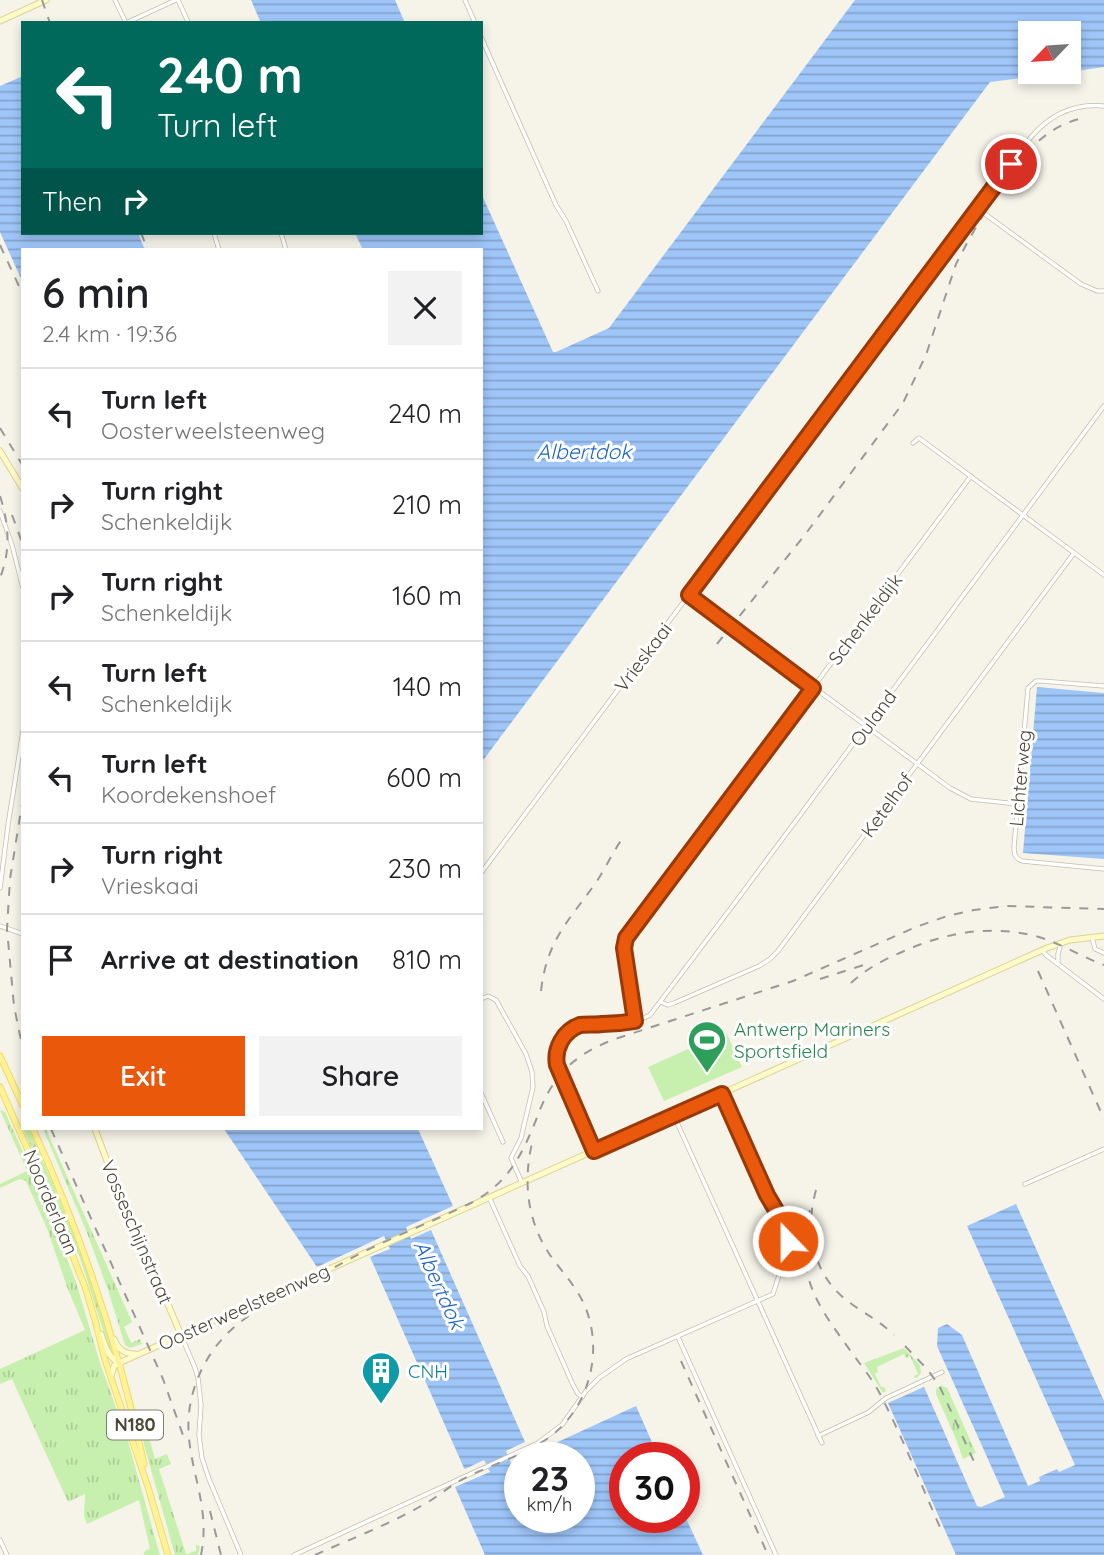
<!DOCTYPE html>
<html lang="en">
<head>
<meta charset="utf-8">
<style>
	body { margin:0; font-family:Quicksand,sans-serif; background:#f2f2f2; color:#202124; height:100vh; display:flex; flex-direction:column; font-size:26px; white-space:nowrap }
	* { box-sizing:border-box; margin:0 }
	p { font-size:23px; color:#757577 }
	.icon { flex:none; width:38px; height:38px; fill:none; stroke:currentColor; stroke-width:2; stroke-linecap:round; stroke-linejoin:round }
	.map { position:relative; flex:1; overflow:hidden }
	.panel { position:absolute; left:21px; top:248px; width:462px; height:882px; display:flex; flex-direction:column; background:#fff; border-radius:0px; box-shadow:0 4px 10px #0003 }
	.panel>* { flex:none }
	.guide { position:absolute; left:21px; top:21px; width:462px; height:214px; border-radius:0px; box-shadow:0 4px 10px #0003; background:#00695c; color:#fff; overflow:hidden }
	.needle { width:46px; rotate:245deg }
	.fabs { position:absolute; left:1018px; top:21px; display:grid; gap:14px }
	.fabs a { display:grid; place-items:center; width:63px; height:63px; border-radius:0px; background:#fff; box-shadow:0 4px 10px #0003; font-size:35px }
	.speed { position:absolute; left:504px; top:1442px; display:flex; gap:14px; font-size:35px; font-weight:700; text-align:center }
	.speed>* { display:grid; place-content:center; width:91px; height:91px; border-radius:50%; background:#fff; box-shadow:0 4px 10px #0003; line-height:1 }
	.speed small { font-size:18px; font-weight:400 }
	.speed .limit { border:10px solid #d22; background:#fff; color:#111 }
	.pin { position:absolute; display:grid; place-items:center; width:60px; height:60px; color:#fff; margin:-30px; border:4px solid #fff; border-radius:50%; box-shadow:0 2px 7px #0007 }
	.me { position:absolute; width:77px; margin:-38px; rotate:338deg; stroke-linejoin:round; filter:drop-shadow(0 0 5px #0008) }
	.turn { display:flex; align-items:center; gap:24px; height:147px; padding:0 21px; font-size:32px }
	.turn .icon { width:91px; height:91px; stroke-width:2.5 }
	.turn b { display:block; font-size:49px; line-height:60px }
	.then { display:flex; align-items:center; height:66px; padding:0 21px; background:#0003; gap:14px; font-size:26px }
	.round { display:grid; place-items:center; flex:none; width:74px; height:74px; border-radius:0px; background:#f2f2f2 }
	.overview { display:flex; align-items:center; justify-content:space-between; height:119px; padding:0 21px }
	h1 { font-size:42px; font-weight:600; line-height:52px }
	.button { display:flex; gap:14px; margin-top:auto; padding:14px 21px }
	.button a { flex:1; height:80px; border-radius:0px; background:#ea580c; color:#fff; font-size:28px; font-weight:600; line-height:80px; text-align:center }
	.button a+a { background:#f2f2f2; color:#202124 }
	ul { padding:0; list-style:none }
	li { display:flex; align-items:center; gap:21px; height:91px; padding:0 21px; border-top:2px solid #e0e0e0 }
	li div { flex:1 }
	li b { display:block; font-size:26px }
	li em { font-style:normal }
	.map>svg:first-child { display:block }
	.grass { fill:url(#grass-tufts) }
	.pitch { fill:#c7efae }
	.water { fill:url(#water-rules) }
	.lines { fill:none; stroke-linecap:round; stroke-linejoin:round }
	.street-casing { stroke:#c3beaa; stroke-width:5 }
	.secondary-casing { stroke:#dbd394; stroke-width:7 }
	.primary-casing { stroke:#f2dc5c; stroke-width:7 }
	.street { stroke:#fff; stroke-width:3.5 }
	.secondary { stroke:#fffaca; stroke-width:5 }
	.primary { stroke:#fff299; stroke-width:5 }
	.rail { stroke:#999; stroke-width:2; stroke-dasharray:9 9; stroke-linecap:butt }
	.route-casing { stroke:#983908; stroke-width:18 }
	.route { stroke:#ea580c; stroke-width:12 }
	.labels { text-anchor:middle; stroke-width:6; stroke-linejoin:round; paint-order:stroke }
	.shield { fill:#fff; stroke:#817e72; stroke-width:2 }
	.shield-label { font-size:18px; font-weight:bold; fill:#4b4636 }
	.street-label { font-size:19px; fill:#4b4636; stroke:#fff }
	.leisure-label { font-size:19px; fill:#27864d; stroke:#fff; text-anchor:start }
	.culture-label { font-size:19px; fill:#0d838f; stroke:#fff; text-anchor:start }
	.water-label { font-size:21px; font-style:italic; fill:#2167c5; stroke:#fff }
</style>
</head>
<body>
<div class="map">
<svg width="1104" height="1555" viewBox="0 0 1104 1555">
	<defs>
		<pattern id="grass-tufts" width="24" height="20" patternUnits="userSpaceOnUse" patternTransform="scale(1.75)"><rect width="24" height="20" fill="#c7efae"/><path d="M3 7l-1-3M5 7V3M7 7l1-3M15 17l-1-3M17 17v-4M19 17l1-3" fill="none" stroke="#acce96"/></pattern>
		<pattern id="water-rules" width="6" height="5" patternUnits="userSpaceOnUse" patternTransform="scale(1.75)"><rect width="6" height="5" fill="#9fc6f9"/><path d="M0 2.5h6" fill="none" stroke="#84a3ca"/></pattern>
	</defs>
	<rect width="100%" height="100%" fill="#f6f4e9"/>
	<g class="grass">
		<path d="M0,1110L5,1112L44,1198L76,1282L100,1363L127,1438L160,1555H143L146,1550L150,1549L139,1500L87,1524L84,1516L85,1494L68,1502L12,1379L0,1384V1369L85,1330L67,1287L48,1231L26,1181L20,1179L0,1188V1184L27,1171Z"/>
		<path d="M23,1129H29C54,1186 80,1244 98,1304C103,1319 111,1336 111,1350L109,1349L80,1258Z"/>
		<path d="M43,1129H46L132,1322L124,1327L131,1343L140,1339L142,1344L130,1348L125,1345L108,1290L86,1230Z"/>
		<path d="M904,1348L920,1365L921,1373L917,1378H915L914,1376L918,1374L910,1356L906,1358L904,1354L877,1367L878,1372L875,1374L881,1387H884L886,1391L883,1393L864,1363Z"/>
		<path d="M941,1385L947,1388L976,1453L963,1459L955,1437L936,1394V1389Z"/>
		<path d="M146,1427L155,1459L167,1454L171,1464L159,1469L186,1554L196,1551V1545L200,1546L198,1555H175L144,1445L142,1428Z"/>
	</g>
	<path class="pitch" d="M726,1032L742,1067L664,1101L648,1067Z"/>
	<g class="water">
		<path d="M251,0H395L405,23H261Z"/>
		<path d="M855,0H1104V67L1069,72V33H1031V72H1068L990,82L481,763V250H363L355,233H481V193L553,352H556L609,328Z"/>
		<path d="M23,76V233H138L145,250H23V283L0,232V86Z"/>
		<path d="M1037,687L1104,693V859L1023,853Z"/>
		<path d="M224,1129H418L453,1206L406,1227L411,1239L431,1230L525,1442L506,1451L511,1463L520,1459V1517H579V1458H523L636,1406L659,1458H625V1517H684V1514L703,1555H485L455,1487L490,1472L484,1460L465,1469L464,1468L370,1257L390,1249L384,1236L317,1267Z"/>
		<path d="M1016,1204L1104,1401V1555H956L888,1403L924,1387L977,1506L981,1507L1005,1497L937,1346L938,1328L947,1324L962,1335L1028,1486L1040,1481L1039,1477L1057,1469L1059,1472L1075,1465L967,1226Z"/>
	</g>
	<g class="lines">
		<g class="street-casing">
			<g id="street">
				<path d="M115,0L126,23"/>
				<path d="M178,0L188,22"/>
				<path d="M465,0L475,23"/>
				<path d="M126,23L176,0"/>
				<path d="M481,37L556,205L566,221L598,291"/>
				<path d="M978,209L1081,284L1097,291H1104"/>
				<path d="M214,233L219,250"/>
				<path d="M281,233L286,250"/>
				<path d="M913,443L919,438L1104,575"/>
				<path d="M0,511L12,545L23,588"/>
				<path d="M689,595L950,788L971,799L1017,804"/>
				<path d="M1104,686L1041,681H1036L1028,688L1014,847C1014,854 1015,858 1022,861L1104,869"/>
				<path d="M481,873L1031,137C1050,115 1075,103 1104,106"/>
				<path d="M0,888L8,825L23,731"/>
				<path d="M0,926L23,934"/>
				<path d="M1092,937L1095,949L1104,953"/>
				<path d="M1043,951L1046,955L1104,999"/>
				<path d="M1058,962V954L1061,943"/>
				<path d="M481,999L488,996L496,1000L526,1054L532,1072L533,1087L521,1138L511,1158L522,1183"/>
				<path d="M661,1002L668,1005L674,1003L759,966L770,959L778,951L1074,553"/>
				<path d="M635,1021L624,948L626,938L971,476"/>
				<path d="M481,1093L503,1142"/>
				<path d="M674,1116L822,1443"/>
				<path d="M594,1151L557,1065C554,1049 563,1031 580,1026C584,1024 591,1025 596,1025C614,1024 634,1024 650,1015L734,904L1104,406"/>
				<path d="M1025,1184L1104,1149"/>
				<path d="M489,1197L520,1266L528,1276L544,1312L547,1326L573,1385L578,1394L582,1397"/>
				<path d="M181,1335L195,1368L198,1378L201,1405L199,1435L202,1458L209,1479L241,1555"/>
				<path d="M678,1337L776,1555"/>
				<path d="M818,1436L869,1412L886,1398L942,1372"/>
				<path d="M0,1540L7,1555"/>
				<path d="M294,1555L538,1443L562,1425L586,1391L599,1378L626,1359L773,1294L788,1247V1234L783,1222L767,1195L722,1094"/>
			</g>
		</g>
		<g class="secondary-casing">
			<g id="secondary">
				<path d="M0,21L46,0"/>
				<path d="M0,451L23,489"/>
				<path d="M95,1129L108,1164L181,1335"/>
				<path d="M101,1334C105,1346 108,1357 119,1363"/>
				<path d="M114,1339C118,1349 124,1354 135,1354"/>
				<path d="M111,1376L114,1366L119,1363L1047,948L1070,940L1104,936"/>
			</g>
		</g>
		<g class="primary-casing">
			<g id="primary">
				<path d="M0,1056L23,1106"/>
				<path d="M0,1087L55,1211L85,1287L95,1320L105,1360L148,1487L168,1555"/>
				<path d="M33,1129C83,1238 119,1346 144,1464"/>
			</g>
		</g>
		<use href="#street" class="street"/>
		<use href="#secondary" class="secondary"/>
		<use href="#primary" class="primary"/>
		<g class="rail">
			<path d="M42,0L50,23"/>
			<path d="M993,196C1017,164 1038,130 1079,119"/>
			<path d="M141,233L148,250"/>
			<path d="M0,245L23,295"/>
			<path d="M0,428L23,466"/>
			<path d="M0,496C9,524 11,550 0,578"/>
			<path d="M12,515L23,545"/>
			<path d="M717,644L804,536L903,403L926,355L956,264L967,243L998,189"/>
			<path d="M23,798L10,879L7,929L14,1006L23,1050"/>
			<path d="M1038,971L1104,1119"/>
			<path d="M820,979L867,964"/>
			<path d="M851,983C866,969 883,960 902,952C946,932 991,924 1039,937C1062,944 1082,957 1104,965"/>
			<path d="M541,991C547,939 569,921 597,881C606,867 613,852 622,839"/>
			<path d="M51,1129L163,1379L184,1438"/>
			<path d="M816,1190C805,1229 812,1272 845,1299C861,1312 879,1320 894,1335"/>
			<path d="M810,1210C793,1276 818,1306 855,1357C863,1368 872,1379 879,1392C903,1438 922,1487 943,1534"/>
			<path d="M905,1346L927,1369L939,1385L976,1466"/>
			<path d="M681,1361L768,1555"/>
			<path d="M210,1511L221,1555"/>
			<path d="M201,1555C212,1502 184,1463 189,1413C192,1385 205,1357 224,1337C243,1316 270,1303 295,1290C318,1277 341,1263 365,1251C400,1234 436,1220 471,1203C508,1183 521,1157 536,1120C541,1107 546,1094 555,1082C570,1060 591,1048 615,1039L793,981L916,927L947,916L974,910L1006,906L1104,909"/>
			<path d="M315,1555C350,1539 388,1525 421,1506C435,1499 447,1488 461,1480C487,1466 517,1458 542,1442C590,1413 607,1347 581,1298C572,1282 560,1269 550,1255C527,1221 523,1182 532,1143"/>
		</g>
	</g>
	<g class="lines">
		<g class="route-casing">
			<path id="route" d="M788,1241L783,1222L767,1195L722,1094L594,1151L557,1065C554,1049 563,1031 580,1025C586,1024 595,1025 602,1024C613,1024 624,1023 635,1021L624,948L626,938L813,688L689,595L1011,164"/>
		</g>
		<use href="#route" class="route"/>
	</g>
	<defs>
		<g id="stadium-pin" transform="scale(2.0125)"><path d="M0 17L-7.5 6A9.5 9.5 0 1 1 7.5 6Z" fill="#2e9e5b" stroke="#fff"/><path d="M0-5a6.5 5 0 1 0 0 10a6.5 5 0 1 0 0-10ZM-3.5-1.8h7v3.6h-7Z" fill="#fff"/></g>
		<g id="building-pin" transform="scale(2.0125)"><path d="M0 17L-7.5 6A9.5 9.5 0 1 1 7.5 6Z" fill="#0f9aa8" stroke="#fff"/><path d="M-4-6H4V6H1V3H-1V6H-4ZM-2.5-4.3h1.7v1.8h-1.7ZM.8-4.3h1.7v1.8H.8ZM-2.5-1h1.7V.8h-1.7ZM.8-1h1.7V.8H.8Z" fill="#fff"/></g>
	</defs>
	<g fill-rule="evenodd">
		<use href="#stadium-pin" x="707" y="1040"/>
		<use href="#building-pin" x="381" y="1371"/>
	</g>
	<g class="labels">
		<rect class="shield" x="107" y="1410.5" width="56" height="29" rx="5"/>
		<g class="shield-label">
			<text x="135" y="1431">N180</text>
		</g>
		<g class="street-label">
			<text transform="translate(865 619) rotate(-53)" y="7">Schenkeldijk</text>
			<text transform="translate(643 657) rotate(-53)" y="7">Vrieskaai</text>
			<text transform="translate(873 718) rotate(-54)" y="7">Ouland</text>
			<text transform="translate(1020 778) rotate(-85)" y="7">Lichterweg</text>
			<text transform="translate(887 805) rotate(-54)" y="7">Ketelhof</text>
			<text transform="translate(51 1202) rotate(67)" y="7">Noorderlaan</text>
			<text transform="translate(137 1232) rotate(67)" y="7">Vosseschijnstraat</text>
			<text transform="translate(244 1307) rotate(-24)" y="7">Oosterweelsteenweg</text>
		</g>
		<g class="leisure-label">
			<text x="734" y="1036">Antwerp Mariners<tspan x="734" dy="22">Sportsfield</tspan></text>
		</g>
		<g class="culture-label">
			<text x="408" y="1378">CNH</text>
		</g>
		<g class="water-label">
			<text x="584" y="459">Albertdok</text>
			<text transform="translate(439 1285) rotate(66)" y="7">Albertdok</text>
		</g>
	</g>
</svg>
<div class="fabs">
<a><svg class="needle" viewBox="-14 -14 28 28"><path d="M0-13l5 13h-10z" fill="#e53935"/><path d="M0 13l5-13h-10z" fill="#757577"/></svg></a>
</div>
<div class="speed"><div>23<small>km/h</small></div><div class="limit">30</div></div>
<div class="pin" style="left:1011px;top:164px;background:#d93025"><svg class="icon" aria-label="arrive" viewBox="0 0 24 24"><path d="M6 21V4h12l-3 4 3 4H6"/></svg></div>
<svg class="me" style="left:788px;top:1241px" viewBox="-20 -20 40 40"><circle r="17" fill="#ea580c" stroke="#fff" stroke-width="3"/><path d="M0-11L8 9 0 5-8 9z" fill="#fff"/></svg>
<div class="guide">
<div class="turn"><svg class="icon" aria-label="left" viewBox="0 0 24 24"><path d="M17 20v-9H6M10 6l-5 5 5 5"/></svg><div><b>240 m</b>Turn left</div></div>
<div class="then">Then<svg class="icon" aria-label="right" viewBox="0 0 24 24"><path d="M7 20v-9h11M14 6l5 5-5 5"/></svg></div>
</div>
<section class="panel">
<div class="overview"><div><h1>6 min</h1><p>2.4 km · 19:36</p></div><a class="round"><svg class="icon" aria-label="close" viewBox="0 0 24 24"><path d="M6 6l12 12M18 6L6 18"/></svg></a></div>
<ul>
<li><svg class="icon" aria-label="left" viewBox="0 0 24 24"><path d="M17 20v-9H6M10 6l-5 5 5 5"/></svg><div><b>Turn left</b><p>Oosterweelsteenweg</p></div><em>240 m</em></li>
<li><svg class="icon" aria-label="right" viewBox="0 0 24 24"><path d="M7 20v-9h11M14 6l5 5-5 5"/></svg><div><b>Turn right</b><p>Schenkeldijk</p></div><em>210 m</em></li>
<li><svg class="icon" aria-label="right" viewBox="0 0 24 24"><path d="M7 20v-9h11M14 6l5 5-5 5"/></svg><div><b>Turn right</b><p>Schenkeldijk</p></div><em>160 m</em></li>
<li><svg class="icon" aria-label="left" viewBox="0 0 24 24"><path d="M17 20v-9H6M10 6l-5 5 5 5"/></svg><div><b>Turn left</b><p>Schenkeldijk</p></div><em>140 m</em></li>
<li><svg class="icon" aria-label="left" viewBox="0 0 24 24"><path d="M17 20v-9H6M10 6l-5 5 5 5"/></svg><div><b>Turn left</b><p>Koordekenshoef</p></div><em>600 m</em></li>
<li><svg class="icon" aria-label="right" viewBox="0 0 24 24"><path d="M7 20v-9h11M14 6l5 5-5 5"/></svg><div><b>Turn right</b><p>Vrieskaai</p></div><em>230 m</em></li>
<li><svg class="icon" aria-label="arrive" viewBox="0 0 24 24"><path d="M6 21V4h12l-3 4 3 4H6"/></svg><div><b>Arrive at destination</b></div><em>810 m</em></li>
</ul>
<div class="button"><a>Exit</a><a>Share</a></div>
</section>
</div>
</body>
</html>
